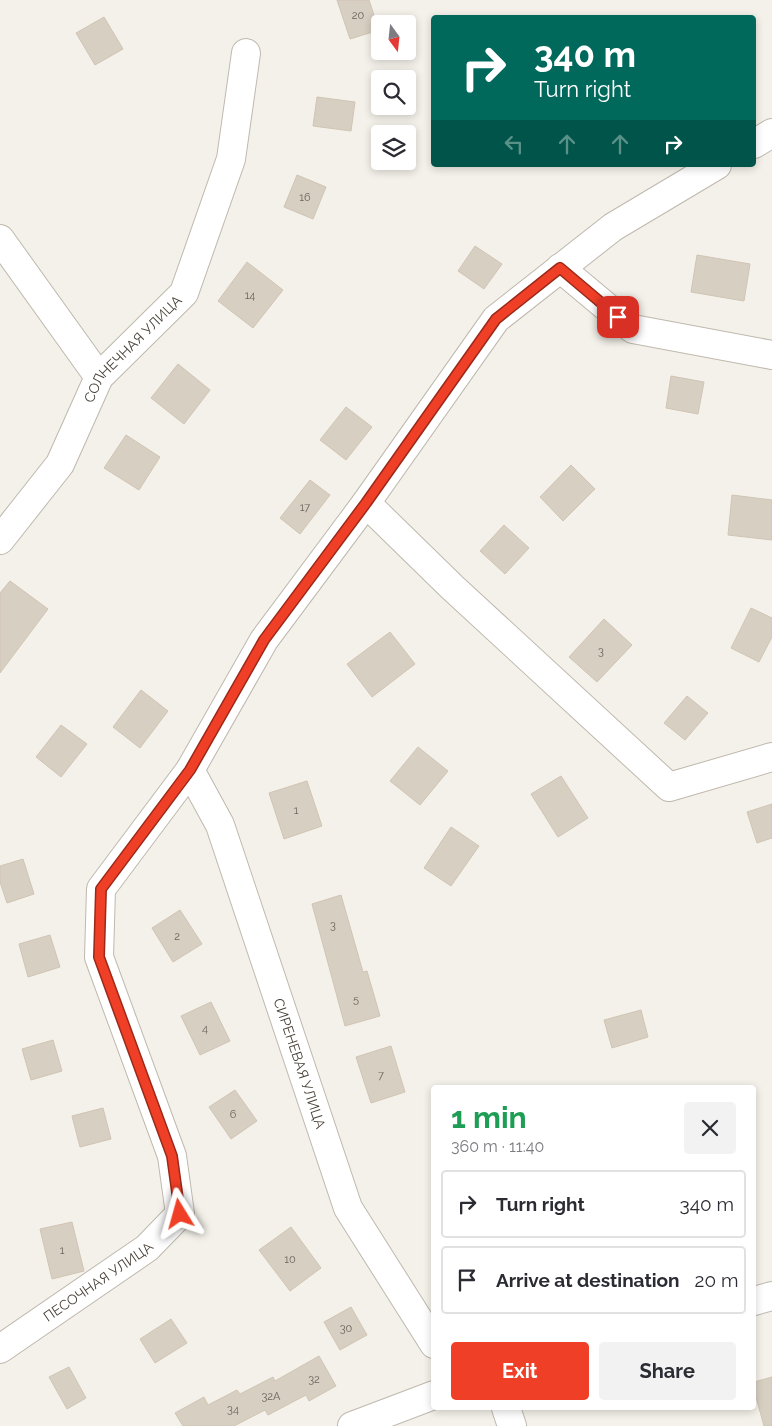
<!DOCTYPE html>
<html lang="en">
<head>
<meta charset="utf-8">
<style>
	body { margin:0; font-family:Raleway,sans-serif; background:#f2f2f3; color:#2b2b33; height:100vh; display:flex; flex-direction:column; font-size:19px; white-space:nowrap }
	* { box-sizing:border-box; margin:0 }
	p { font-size:16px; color:#7c7c81 }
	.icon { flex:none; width:28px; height:28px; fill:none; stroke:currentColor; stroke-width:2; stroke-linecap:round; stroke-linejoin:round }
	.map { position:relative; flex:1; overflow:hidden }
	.details { position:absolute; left:431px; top:1085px; width:325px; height:325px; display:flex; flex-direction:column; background:#fff; border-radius:5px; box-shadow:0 2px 8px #0003 }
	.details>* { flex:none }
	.banner { position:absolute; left:431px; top:15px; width:325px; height:152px; border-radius:5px; box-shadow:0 2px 8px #0003; background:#00695c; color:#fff; overflow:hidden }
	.needle { width:32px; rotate:165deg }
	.tools { position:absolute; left:371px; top:15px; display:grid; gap:10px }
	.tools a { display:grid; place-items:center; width:45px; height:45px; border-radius:5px; background:#fff; box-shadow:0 2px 8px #0003; font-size:25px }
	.pin { position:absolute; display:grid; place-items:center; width:42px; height:42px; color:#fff; margin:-21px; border-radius:10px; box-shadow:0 2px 8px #0006 }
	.me { position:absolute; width:55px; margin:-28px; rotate:352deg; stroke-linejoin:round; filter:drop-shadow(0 0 4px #0008) }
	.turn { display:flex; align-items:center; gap:18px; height:105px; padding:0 20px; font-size:22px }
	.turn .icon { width:65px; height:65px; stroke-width:2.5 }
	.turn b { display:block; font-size:35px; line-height:42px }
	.lanes { display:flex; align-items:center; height:48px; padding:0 20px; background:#0003; justify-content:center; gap:25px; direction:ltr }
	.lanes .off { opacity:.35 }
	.round { display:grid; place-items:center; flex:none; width:52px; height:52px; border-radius:5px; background:#f2f2f3 }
	.headline { display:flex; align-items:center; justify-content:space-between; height:85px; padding:0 20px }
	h1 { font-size:30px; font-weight:700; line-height:38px; color:#1e9e55 }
	.primary-button { display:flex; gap:10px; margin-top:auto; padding:10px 20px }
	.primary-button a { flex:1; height:58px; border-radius:5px; background:#ef3f26; color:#fff; font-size:20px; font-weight:700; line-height:58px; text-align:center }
	.primary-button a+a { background:#f2f2f3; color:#2b2b33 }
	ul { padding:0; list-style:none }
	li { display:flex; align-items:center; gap:15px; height:68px; margin:0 10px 8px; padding:0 10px; border:2px solid #e1e1e2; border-radius:5px }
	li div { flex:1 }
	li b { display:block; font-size:19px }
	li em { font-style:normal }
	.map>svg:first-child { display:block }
	.building { fill:#d8cfc3; stroke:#d0c4b3 }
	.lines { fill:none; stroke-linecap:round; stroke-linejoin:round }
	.minor-casing { stroke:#bfb8ad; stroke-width:30 }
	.minor { stroke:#fff; stroke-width:28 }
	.route-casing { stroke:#9b2919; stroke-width:12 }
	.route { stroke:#ef3f26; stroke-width:9 }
	.labels { text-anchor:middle; stroke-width:4.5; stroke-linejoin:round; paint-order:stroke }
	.number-label { font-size:11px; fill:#6c645b }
	.street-label { font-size:14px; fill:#484138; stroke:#fff }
</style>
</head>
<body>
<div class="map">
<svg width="772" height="1426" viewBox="0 0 772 1426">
	<rect width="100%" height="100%" fill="#f4f1ea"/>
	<g class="building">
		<path d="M337,0H369L379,30L350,39Z"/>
		<path d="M104,17L123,49L95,65L76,33Z"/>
		<path d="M317,97L355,102L351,131L313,126Z"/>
		<path d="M297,175L326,187L313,219L284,207Z"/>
		<path d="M475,246L502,264L484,289L458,271Z"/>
		<path d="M697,255L750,264L744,301L691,292Z"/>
		<path d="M247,262L283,290L253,328L218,301Z"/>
		<path d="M178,364L210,390L184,424L151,398Z"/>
		<path d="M671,376L704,382L698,414L666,408Z"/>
		<path d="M346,407L372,427L346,460L320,440Z"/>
		<path d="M126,435L160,457L139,490L104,468Z"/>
		<path d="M571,465L595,489L563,521L540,497Z"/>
		<path d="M310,480L330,495L300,534L280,518Z"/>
		<path d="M732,495L772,500V540L728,535Z"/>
		<path d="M504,525L529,548L505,574L480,551Z"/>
		<path d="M10,581L48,609L0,673V593Z"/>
		<path d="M751,608L772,618V637L759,662L731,648Z"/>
		<path d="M604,619L632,645L597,682L569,657Z"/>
		<path d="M390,632L415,664L372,697L347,664Z"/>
		<path d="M141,690L168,711L140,748L113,727Z"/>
		<path d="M687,696L708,713L685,740L664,723Z"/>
		<path d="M61,725L87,744L61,777L36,757Z"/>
		<path d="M418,747L448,771L420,805L390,781Z"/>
		<path d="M561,776L588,818L558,837L531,794Z"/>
		<path d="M307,781L322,826L284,839L269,793Z"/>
		<path d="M772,804V838L757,843L747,812Z"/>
		<path d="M451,827L479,846L451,886L424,868Z"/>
		<path d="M23,859L34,894L7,903L0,882V866Z"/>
		<path d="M341,895L363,972L367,971L380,1016L345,1026L312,904Z"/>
		<path d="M180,910L202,944L173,962L152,928Z"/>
		<path d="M50,935L60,967L28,977L19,944Z"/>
		<path d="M211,1002L230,1041L200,1055L181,1016Z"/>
		<path d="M641,1010L648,1037L612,1048L604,1020Z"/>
		<path d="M53,1040L62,1071L31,1080L22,1049Z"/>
		<path d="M391,1046L405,1092L371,1103L356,1057Z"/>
		<path d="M235,1090L257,1121L231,1139L209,1107Z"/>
		<path d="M103,1108L111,1139L80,1147L72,1116Z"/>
		<path d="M72,1222L84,1271L52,1279L40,1229Z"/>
		<path d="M291,1227L321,1268L290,1291L259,1250Z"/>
		<path d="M351,1307L367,1335L340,1350L324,1322Z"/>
		<path d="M171,1319L187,1343L155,1363L140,1339Z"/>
		<path d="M319,1356L336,1386L309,1401L306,1395L268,1415L265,1410L234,1426H183L175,1413L204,1397L208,1405L237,1390L240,1394L273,1377L275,1381Z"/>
		<path d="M69,1367L86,1398L67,1409L49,1377Z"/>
		<path d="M772,1377V1426H764L754,1390V1382Z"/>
	</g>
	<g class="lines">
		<g class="minor-casing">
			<g id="minor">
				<path d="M754,144L772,133"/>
				<path d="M0,239L99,377"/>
				<path d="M560,268L633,329L772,355"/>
				<path d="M366,503L452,587L669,787L772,757"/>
				<path id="s1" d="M0,540L60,464L99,377L184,293L231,159L246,53"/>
				<path id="s2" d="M190,770L220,825L348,1208L434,1344"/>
				<path d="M754,1301L772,1296"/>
				<path id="s3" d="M0,1349L147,1248L180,1214L172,1156L99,957L101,889L190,770L264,640L366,503L496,319L613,227L717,165"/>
				<path d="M506,1408L512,1426"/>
				<path d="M352,1426L434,1395"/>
			</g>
		</g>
		<use href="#minor" class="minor"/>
	</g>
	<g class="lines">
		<g class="route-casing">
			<path id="route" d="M180,1214L172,1156L99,957L101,889L190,770L264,640L366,503L496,319L560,268L618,317"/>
		</g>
		<use href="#route" class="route"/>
	</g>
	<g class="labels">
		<g class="number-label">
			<text x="358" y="19">20</text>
			<text x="305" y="201">16</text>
			<text x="250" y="299">14</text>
			<text x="305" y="511">17</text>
			<text x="601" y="655">3</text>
			<text x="296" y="814">1</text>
			<text x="333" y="929">3</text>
			<text x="177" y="940">2</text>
			<text x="356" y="1003">5</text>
			<text x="205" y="1032">4</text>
			<text x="381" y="1079">7</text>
			<text x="233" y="1118">6</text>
			<text x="62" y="1254">1</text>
			<text x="290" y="1263">10</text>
			<text x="346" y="1332">30</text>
			<text x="314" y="1383">32</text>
			<text x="271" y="1400">32А</text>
			<text x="233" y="1413">34</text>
		</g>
		<g class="street-label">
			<text dy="5" stroke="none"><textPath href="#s1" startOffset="235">СОЛНЕЧНАЯ УЛИЦА</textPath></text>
			<text dy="5" stroke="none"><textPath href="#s2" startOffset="314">СИРЕНЕВАЯ УЛИЦА</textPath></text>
			<text dy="5" stroke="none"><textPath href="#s3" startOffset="119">ПЕСОЧНАЯ УЛИЦА</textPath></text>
		</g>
	</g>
</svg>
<div class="tools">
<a><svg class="needle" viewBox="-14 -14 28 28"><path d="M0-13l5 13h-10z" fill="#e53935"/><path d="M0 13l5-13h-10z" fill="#7c7c81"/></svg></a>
<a><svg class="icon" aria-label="search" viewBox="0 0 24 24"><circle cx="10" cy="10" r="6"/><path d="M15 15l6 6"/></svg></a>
<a><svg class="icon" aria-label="layers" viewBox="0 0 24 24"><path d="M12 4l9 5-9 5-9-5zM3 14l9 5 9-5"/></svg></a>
</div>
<div class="pin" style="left:618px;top:317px;background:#d93025"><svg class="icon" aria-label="arrive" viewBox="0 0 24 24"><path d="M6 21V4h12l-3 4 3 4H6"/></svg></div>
<svg class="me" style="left:180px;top:1214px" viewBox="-20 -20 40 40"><path d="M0-17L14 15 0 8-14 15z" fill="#ef3f26" stroke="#fff" stroke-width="4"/></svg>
<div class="banner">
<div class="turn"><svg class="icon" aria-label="right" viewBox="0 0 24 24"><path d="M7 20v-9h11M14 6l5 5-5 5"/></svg><div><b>340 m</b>Turn right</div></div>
<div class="lanes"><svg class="icon off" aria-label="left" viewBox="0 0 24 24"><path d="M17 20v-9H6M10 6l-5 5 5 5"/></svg><svg class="icon off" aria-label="ahead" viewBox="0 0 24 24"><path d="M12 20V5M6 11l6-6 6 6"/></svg><svg class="icon off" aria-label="ahead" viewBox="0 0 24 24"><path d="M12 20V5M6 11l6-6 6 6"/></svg><svg class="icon" aria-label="right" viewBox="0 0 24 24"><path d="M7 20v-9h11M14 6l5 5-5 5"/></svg></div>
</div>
<section class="details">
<div class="headline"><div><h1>1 min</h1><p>360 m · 11:40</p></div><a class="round"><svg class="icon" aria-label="close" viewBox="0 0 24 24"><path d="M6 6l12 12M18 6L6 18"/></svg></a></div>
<ul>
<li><svg class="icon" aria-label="right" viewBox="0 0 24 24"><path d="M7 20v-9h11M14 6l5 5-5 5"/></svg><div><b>Turn right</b></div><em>340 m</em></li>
<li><svg class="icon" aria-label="arrive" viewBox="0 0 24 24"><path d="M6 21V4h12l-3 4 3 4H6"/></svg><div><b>Arrive at destination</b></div><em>20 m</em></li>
</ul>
<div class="primary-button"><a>Exit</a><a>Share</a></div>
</section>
</div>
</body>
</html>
